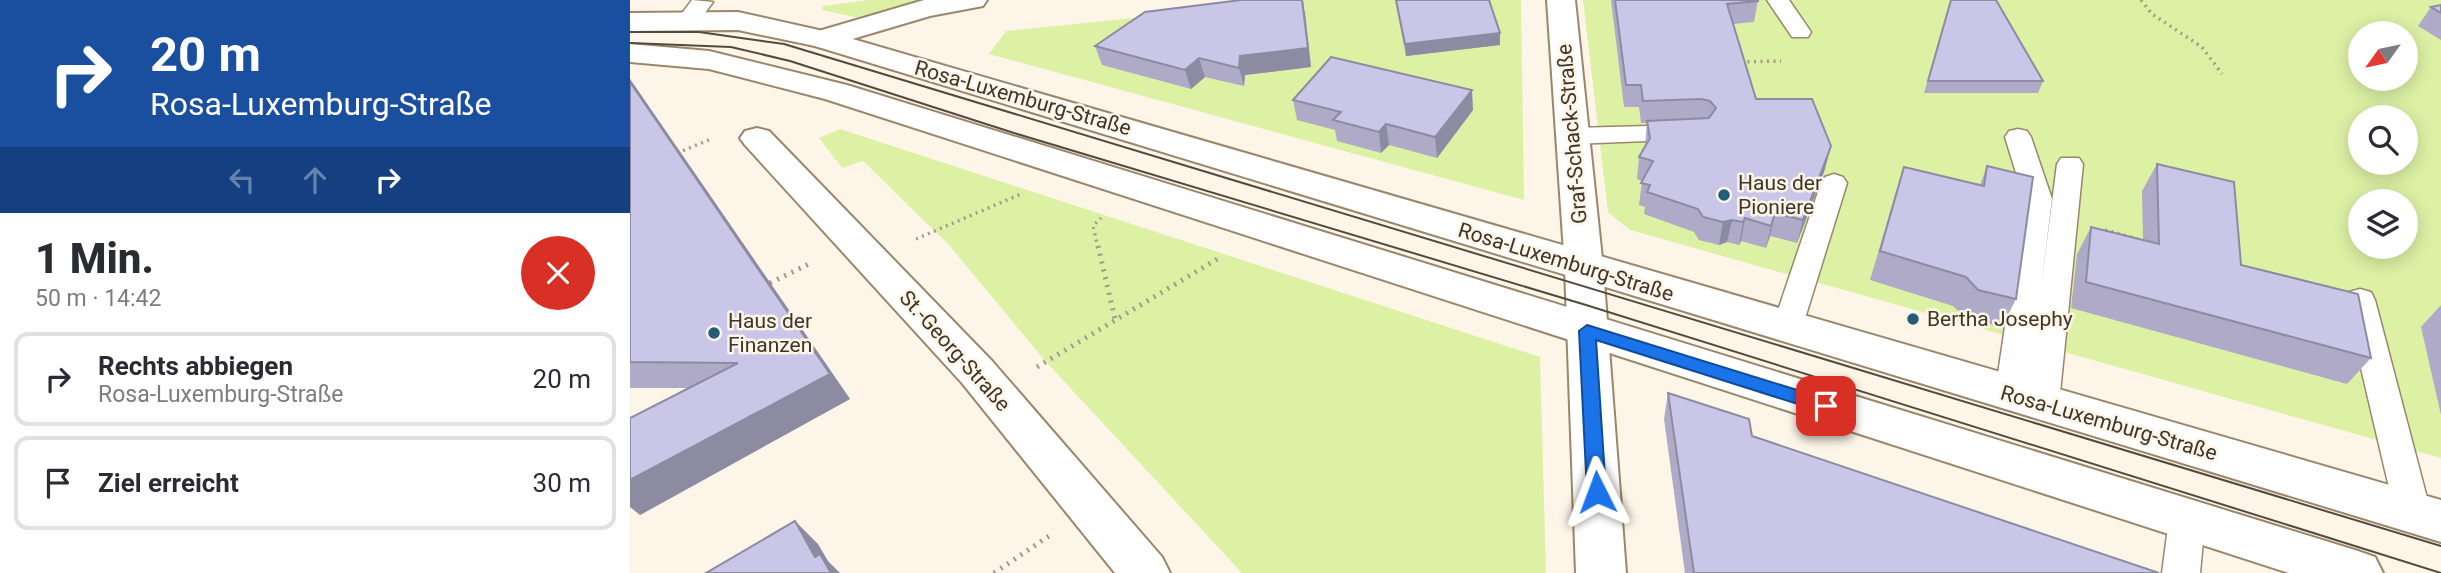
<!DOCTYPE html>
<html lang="de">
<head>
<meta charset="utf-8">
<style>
	body { margin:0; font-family:Roboto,sans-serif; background:#f7f7f7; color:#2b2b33; height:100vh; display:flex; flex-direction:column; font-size:26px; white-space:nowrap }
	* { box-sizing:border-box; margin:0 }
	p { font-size:23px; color:#7c7c81 }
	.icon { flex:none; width:38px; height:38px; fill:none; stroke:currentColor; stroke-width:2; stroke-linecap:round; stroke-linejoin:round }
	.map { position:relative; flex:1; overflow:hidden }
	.side { display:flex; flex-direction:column; background:#fff; width:630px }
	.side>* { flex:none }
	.hud { background:#1a4fa0; color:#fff; overflow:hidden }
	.needle { width:46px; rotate:237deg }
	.buttons { position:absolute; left:1718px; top:21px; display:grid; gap:14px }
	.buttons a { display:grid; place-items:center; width:70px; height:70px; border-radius:50%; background:#fff; box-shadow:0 4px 18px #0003; font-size:35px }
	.pin { position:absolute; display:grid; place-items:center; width:60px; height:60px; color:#fff; margin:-30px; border-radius:14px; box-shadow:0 4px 10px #0006 }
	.me { position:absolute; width:77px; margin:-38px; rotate:357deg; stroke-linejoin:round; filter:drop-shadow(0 0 5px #0008) }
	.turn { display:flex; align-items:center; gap:24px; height:147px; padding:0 35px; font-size:32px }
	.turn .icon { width:91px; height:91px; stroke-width:2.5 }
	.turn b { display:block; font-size:49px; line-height:60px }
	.lanes { display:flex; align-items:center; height:66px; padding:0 35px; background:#0003; justify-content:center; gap:35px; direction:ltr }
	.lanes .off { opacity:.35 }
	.round { display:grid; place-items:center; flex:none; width:74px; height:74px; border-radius:37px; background:#f7f7f7 }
	.summary { display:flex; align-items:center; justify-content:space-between; height:119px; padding:0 35px }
	h1 { font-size:42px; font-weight:800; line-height:52px }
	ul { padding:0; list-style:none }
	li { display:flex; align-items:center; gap:21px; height:94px; margin:0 14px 10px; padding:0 21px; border:4px solid #e1e1e2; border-radius:14px }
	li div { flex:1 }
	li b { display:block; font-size:26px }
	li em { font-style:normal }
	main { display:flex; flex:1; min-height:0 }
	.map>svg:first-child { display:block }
	.green { fill:#ddf1a5; fill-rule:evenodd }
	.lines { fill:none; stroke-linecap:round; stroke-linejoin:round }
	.service-casing { stroke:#9b866a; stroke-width:3 }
	.minor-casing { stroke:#9b866a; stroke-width:4 }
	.tertiary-casing { stroke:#9b866a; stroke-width:4 }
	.path-far1 { stroke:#a39a8e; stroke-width:3.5; stroke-dasharray:2 4.5; stroke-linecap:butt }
	.path { stroke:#a39a8e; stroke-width:5; stroke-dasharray:2 6; stroke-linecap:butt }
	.service { fill:#fff; fill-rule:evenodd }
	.minor { fill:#fff; fill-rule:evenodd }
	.tertiary { fill:#fff; fill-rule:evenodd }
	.tram { stroke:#534a3e; stroke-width:2 }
	.wall { fill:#aeaac8 }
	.shaded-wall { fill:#8d8ba2 }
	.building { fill:#cac6e8; stroke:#8d8ba2; stroke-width:2 }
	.route { fill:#1a73e8; stroke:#114b97; stroke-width:2 }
	.poi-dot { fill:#245d76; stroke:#fef5e9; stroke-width:2.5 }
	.labels { text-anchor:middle; stroke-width:5; stroke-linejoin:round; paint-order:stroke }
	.street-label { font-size:21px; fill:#3e3529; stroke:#fef5e9 }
	.poi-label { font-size:21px; fill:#3e3529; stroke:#fef5e9; text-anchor:start }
</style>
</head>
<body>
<main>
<section class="side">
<div class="hud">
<div class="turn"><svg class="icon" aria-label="right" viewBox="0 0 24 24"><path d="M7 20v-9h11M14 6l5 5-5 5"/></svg><div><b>20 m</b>Rosa-Luxemburg-Straße</div></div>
<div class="lanes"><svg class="icon off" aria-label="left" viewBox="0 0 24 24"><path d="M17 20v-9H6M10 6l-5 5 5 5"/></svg><svg class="icon off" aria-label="ahead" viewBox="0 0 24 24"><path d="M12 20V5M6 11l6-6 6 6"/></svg><svg class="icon" aria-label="right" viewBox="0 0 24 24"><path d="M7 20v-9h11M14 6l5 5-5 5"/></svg></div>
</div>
<div class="summary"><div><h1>1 Min.</h1><p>50 m · 14:42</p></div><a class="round" style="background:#d93025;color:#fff"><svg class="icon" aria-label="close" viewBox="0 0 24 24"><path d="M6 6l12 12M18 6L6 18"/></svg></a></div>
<ul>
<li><svg class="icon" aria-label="right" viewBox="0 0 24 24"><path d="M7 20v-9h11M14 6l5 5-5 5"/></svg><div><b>Rechts abbiegen</b><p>Rosa-Luxemburg-Straße</p></div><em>20 m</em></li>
<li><svg class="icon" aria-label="arrive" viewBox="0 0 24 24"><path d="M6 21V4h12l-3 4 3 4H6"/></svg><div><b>Ziel erreicht</b></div><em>30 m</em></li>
</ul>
</section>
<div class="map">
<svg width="1811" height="573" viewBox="0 0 1811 573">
	<rect width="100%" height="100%" fill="#fef5e9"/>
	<g class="green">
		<path d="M239,0H310L229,18L192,10L193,6Z"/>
		<path d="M679,0H891L894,200L359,54L376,31Z"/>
		<path d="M953,0H1811V458L1000,230L978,212ZM1731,33H1776V79H1731ZM1731,117H1776V163H1731ZM1731,201H1776V247H1731Z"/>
		<path d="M210,129L910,357L916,573H612L416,362L319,245L233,161L212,168L189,138Z"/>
	</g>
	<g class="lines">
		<g class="service-casing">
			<g id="service">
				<path d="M62,0L83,2L66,25H50L47,20Z"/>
				<path d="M1137,0H1159L1181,32L1178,37H1162Z"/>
				<path d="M1056,125L1065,127L1069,133L1065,139L943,144L934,142L930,136L934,130L943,128Z"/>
				<path d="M1388,129L1397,131L1401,137L1422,199L1411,288L1427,164L1431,158H1449L1453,164L1429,403L1424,412L1412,416L1400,412L1395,403L1396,396L1393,403L1381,407L1369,403L1365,394L1394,199L1375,137L1379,131Z"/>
				<path d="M1204,174L1213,177L1217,183L1172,328L1168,336L1157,340L1146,336L1142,328L1191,183L1195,177Z"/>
				<path d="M1730,289L1741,292L1745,300L1801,513L1796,524L1783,529L1770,524L1765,513L1715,300L1719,292Z"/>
				<path d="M1557,504L1570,509L1575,520L1570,573H1532L1539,520L1544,509Z"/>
			</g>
		</g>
		<g class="minor-casing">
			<g id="minor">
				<path d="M294,0H357L353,6L300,16L192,48L182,45L177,39L182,33Z"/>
				<path d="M917,0H945L973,268L996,573H946L935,268Z"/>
				<path d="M127,128L139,131L362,361L532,557L540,573H485L332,383L115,145L110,138L115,131Z"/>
			</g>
		</g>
		<g class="tertiary-casing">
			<g id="tertiary">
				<path d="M108,12L202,33L1811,500V542L185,46L108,30L0,31V13Z"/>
				<path d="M0,44L79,51L217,85L1728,551L1745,557L1753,573H1659L195,99L79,69L0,62Z"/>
			</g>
		</g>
		<g class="path-far1">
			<path d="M1511,0L1522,14L1572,47L1592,74"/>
			<path d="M1111,62L1151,61"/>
			<path d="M47,153L81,139"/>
			<path d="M1475,230L1514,241"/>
			<path d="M286,239L391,194"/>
			<path d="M468,248L463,226L471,218"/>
		</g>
		<g class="path">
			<path d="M468,246L485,319"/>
			<path d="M140,283L183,262"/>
			<path d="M407,367L589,258"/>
			<path d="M364,573L419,536"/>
		</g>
		<use href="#service" class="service"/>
		<use href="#minor" class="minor"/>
		<use href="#tertiary" class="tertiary"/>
		<g class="tram">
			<path d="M0,32H69L154,44L1811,546"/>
			<path d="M0,43L101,47L160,61L384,133L956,305L1811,573"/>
		</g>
	</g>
	<g class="wall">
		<path d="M765,0L870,33V45L776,56Z"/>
		<path d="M981,0H1128L1124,22L1103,24L1126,99L1195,169L1167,243L1140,236L1136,248L1111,241L1109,245L1097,242L1089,245L1069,240L1064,232L1014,214L1015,207L1009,205L1012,181L1007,179L1009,157L1015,146L1017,123H1011L1009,107H994Z"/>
		<path d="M1321,0L1413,81L1408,93H1294Z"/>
		<path d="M1811,5V40L1788,26L1801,7Z"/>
		<path d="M675,11L681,67L615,75L614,86L575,77L561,89L472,65L465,46Z"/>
		<path d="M0,79L220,399L10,515L58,388H0Z"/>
		<path d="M663,100L843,110L807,158L759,145L751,153L707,141L705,130L667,120Z"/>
		<path d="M1527,164L1611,265L1741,358L1717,384L1441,308L1447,254L1461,227L1513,240L1512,191Z"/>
		<path d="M1357,166L1386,299L1372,327L1336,318L1323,306L1240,280L1265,195L1274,167L1350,185Z"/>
		<path d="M1810,306H1811V415L1791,327Z"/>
		<path d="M1038,393L1122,436L1529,573H1055L1034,419Z"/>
	</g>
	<g class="shaded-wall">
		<path d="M673,0L681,67L615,75L614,86L609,68L610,56Z"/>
		<path d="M870,33V45L776,56L775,44Z"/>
		<path d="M569,58L575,77L561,89L555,70Z"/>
		<path d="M0,79L220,399L10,515L0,507V480L200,374L0,82Z"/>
		<path d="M842,90L843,110L807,158L805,137Z"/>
		<path d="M756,124L759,145L751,153L749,132Z"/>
		<path d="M1201,146L1195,169L1167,243L1173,220Z"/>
		<path d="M1145,213L1140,236L1136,248L1141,226Z"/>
		<path d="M1115,218L1111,241L1109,245L1113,222Z"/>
		<path d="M1102,220L1097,242L1089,245L1093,222Z"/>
		<path d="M165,521L188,544L198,561L210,573H201L185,557Z"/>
	</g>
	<g class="building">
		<path d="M611,0H672L678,48L610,56L609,68L569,58L555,70L465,46L515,12Z"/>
		<path d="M766,0H859L870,33L775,44Z"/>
		<path d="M985,0H1128V1L1097,4L1126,99H1182L1201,146L1173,220L1145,213L1141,226L1115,218L1113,222L1102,220L1093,222L1073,217L1068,209L1017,192L1020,185L1011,183L1023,161L1009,157L1020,138L1017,121L1079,118L1086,108L1080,101L1071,99L1013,101L1011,85H996Z"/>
		<path d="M1321,0H1366L1413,81H1298Z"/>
		<path d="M1811,5V13L1801,7Z"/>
		<path d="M701,57L842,90L805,137L756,124L749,132L703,120L711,112L663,100Z"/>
		<path d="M0,82L200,374L0,480V418L108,363L0,362Z"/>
		<path d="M1527,164L1604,182L1611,265L1728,294L1741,358L1456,282L1461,227L1529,244Z"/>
		<path d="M1357,166L1403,177L1386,299L1348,290L1336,277L1250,251L1274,167L1354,186Z"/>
		<path d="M1038,393L1119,419L1122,436L1529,573H1064Z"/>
		<path d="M165,521L185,557L190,554L201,573H76Z"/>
	</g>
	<path class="route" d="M957,325L1196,399L1205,406L1196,413L966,340L976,492L973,498H960L957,492L949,331Z"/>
	<g class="poi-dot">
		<circle cx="1094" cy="195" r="7"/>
		<circle cx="1283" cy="319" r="7"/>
		<circle cx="84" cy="333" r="7"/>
	</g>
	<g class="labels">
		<g class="street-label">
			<text transform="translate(393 98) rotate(16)" y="7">Rosa-Luxemburg-Straße</text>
			<text transform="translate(942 134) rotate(-95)" y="7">Graf-Schack-Straße</text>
			<text transform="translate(936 262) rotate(17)" y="7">Rosa-Luxemburg-Straße</text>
			<text transform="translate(325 351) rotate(48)" y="7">St.-Georg-Straße</text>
			<text transform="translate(1479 423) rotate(16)" y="7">Rosa-Luxemburg-Straße</text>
		</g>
		<g class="poi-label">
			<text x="1108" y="190">Haus der<tspan x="1108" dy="24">Pioniere</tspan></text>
			<text x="1297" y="326">Bertha Josephy</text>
			<text x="98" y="328">Haus der<tspan x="98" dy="24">Finanzen</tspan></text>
		</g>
	</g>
</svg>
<div class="buttons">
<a><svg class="needle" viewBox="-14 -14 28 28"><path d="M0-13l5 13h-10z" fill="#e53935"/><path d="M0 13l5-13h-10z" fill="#7c7c81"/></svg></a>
<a><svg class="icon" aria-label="search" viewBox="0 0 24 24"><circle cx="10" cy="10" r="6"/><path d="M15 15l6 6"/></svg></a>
<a><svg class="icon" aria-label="layers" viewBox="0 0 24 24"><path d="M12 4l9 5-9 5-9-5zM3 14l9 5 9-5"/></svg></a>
</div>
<div class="pin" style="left:1196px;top:406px;background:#d93025"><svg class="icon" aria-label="arrive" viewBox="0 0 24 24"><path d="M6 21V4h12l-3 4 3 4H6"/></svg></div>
<svg class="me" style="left:967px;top:492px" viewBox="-20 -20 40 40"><path d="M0-17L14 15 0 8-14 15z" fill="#1a73e8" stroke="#fff" stroke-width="4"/></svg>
</div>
</main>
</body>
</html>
